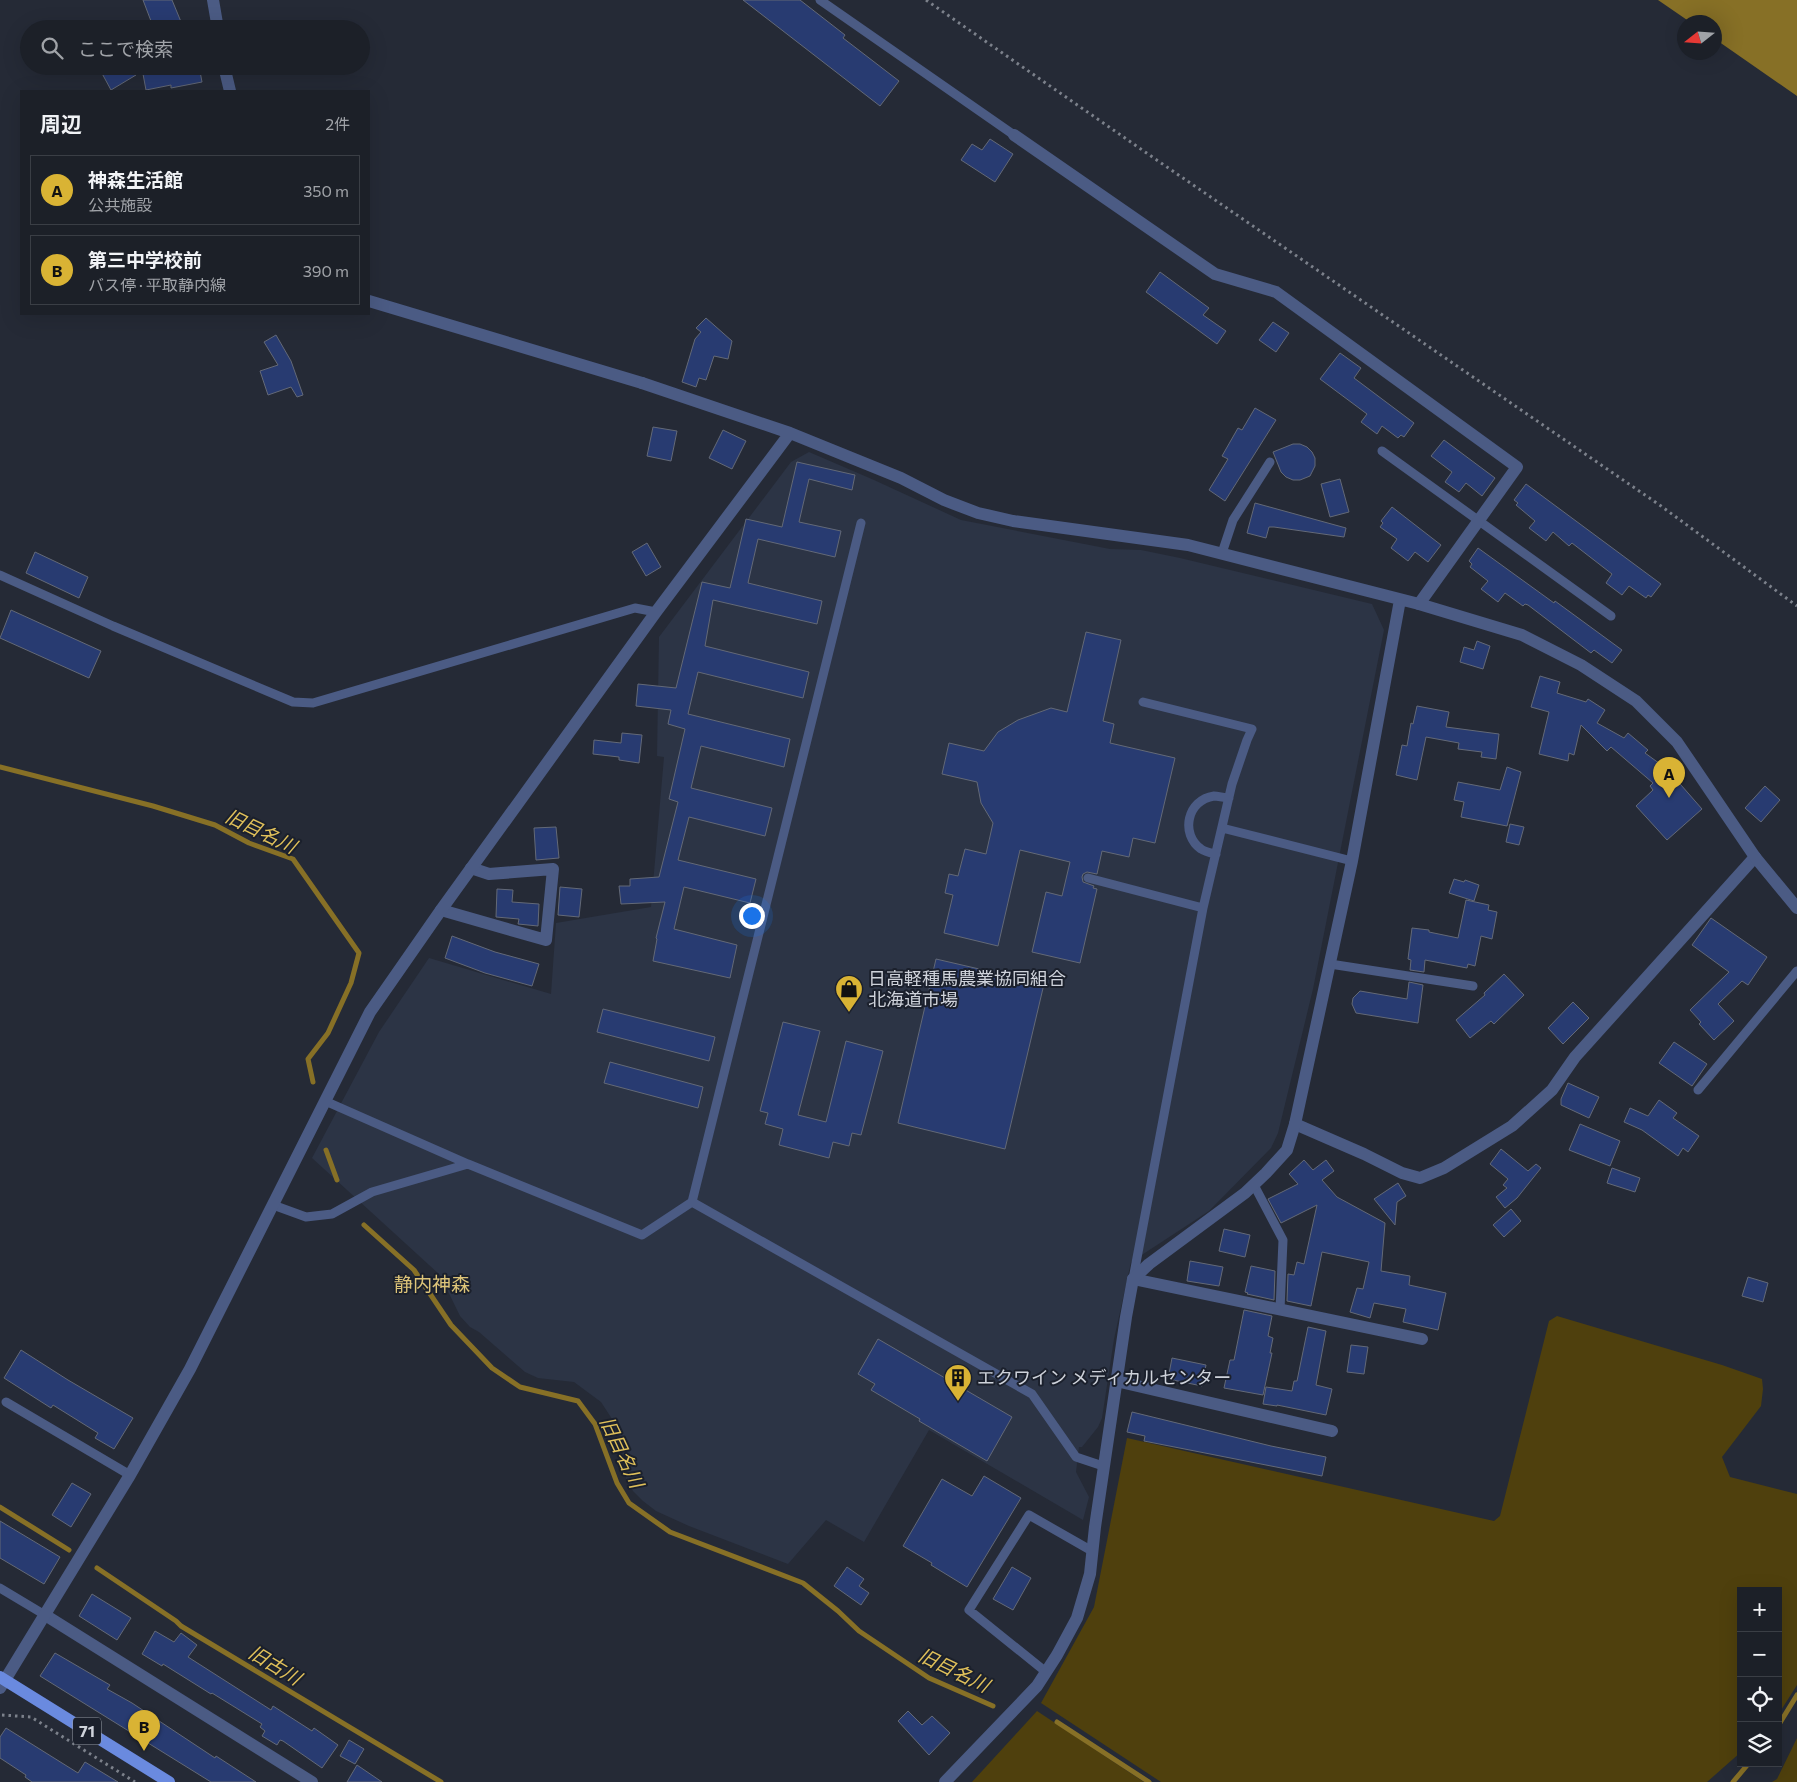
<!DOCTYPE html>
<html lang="ja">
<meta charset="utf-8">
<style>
:root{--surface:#1c2028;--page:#292d34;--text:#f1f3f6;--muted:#a0a3a8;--line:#3a3e45;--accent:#d9b334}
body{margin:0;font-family:Commissioner,"Noto Sans JP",sans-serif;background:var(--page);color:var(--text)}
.controls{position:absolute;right:15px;bottom:15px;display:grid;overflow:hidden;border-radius:0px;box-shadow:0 5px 20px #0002}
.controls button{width:45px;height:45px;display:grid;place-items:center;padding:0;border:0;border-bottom:1px solid var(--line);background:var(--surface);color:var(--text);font:25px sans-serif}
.compass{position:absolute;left:1677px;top:15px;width:45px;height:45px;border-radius:50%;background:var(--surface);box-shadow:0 5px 20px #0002;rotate:253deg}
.you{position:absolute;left:751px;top:915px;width:18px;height:18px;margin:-12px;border:4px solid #fff;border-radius:50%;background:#1a73e8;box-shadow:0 0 0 8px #1a73e833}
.badge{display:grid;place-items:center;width:32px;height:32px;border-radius:50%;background:var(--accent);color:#111;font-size:16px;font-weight:700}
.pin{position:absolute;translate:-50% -41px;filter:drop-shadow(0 1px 2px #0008)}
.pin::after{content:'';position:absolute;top:26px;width:18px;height:15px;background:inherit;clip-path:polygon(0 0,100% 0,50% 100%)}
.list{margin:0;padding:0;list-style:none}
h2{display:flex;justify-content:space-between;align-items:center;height:65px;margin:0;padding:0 20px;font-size:21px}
h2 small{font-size:16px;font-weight:400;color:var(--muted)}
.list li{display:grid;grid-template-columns:32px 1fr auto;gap:15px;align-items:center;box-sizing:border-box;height:70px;margin:0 10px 10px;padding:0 10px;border:1px solid var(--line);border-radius:0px}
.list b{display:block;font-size:19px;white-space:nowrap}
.list p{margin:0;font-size:16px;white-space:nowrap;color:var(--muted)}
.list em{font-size:16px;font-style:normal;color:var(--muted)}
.icon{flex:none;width:28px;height:28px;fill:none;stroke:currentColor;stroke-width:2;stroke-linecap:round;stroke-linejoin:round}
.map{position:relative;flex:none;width:1797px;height:1782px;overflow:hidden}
.search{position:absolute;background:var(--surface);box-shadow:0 5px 20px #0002;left:20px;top:20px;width:350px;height:55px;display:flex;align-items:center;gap:12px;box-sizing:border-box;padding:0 18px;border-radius:28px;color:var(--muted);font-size:19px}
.panel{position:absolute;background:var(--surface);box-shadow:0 5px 20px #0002;left:20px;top:90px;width:350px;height:225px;border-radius:0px}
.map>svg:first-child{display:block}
.built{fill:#2c3445}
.green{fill:#4f400d}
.water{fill:#877026}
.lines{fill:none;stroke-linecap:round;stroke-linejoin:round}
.stream{stroke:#877026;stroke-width:5}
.building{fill:#283b71;stroke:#636977}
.path{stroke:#7c818b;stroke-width:3;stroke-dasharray:2.5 4;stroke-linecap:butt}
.service{stroke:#4b5b84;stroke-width:9}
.minor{stroke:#4b5b84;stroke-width:12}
.tertiary{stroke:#4b5b84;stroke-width:12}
.primary{stroke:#6a8adf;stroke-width:12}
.labels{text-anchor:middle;stroke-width:4;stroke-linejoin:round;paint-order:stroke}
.shield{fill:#1b202c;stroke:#989da6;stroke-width:1}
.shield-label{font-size:16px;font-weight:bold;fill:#ced2da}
.poi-label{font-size:18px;fill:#ced2da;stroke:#1b202c;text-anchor:start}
.water-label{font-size:19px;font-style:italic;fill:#e0c05a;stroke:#1b202c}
.neighbourhood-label{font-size:19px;fill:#dec579;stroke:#1b202c}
</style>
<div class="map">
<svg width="1797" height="1782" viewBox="0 0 1797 1782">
<rect width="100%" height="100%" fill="#252a36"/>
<path class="built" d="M809,452L874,480L961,520L1110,549L1141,550L1180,558L1372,604L1384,630L1313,989L1278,1133L1271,1148L1209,1211L1131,1262L1114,1339L1102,1418L1098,1427L1082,1447H1079L1076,1472L1089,1497L1083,1520L929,1430L864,1542L826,1520L788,1564L689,1526L656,1511L643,1501L633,1491L626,1479L621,1441L614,1422L601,1402L574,1382L538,1378L525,1372L479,1332L470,1327L460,1316L440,1275L312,1158L379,1032L429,958L551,994L556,923L651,907L664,757L657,756L659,637L791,462Z"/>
<path class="green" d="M1557,1316L1722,1365L1762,1379L1763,1389L1761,1406L1722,1457L1730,1477L1797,1494V1685L1778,1715V1591H1741V1752L1707,1782H1161L1041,1703L1094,1607L1127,1438L1494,1521L1500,1516L1549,1321Z
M1037,1711L1144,1782H972Z
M1797,1738V1782H1772L1777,1779Z"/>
<path class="water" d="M1658,0H1797V96L1715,39L1714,22H1690Z"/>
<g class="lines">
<path class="stream" d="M0,767L153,806L215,825L249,843L293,859L359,953L351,983L328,1033L308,1059L313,1082
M326,1150L337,1180
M364,1225L414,1270L451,1325L492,1368L520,1387L578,1401L595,1424L617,1483L629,1503L670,1532L803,1583L838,1611L859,1631L929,1678L993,1706
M0,1507L69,1550
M97,1568L176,1621L181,1626L441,1782
M1057,1722L1149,1782
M1778,1726L1797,1695
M1733,1782L1749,1763"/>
</g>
<path class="building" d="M143,0H172L184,29H154Z
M743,0H800L845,35L843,38L899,81L880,106Z
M98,66H131L136,75L111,90Z
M188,66H199L202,82L171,88V85L146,90L143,74Z
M990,139L1013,154L995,182L961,160L972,144L982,150Z
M1160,272L1209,308L1203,315L1226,331L1217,344L1146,292Z
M706,318L732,341L728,359L714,356L706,380L699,378L696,387L682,382L695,339L701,332L696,328Z
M1273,322L1289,333L1276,352L1259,340Z
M276,335L291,361L303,395L297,397L291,387L268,395L260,371L278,365L264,342Z
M1340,353L1361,368L1354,378L1414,423L1404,437L1401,435L1398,438L1382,426L1377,434L1361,422L1367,414L1320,379Z
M1255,408L1276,420L1225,501L1209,490L1228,459L1222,456L1238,428L1242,430Z
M653,427L677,431L671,461L647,456Z
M723,430L746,441L732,469L709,458Z
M1444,440L1495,478L1482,496L1466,483L1459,492L1445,482L1452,472L1431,456Z
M1293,444H1300L1307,447L1312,452L1315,458V466L1310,476L1300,480H1293L1286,477L1281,472L1273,452Z
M797,462L855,475L852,490L809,479L799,522L841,531L835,557L758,539L748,583L822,601L817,624L713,600L705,646L809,672L803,698L698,672L688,714L790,739L784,767L701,746L691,788L772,808L765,836L689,817L678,860L756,879L750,903L684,887L674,929L737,945L730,978L653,961L657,939L656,938L665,902L621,904L619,886H630V879L659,877L678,802L669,799L685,729L668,724L671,710L636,706L638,684L676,688L702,582L730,588L746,519L782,527Z
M1340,479L1349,512L1330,517L1321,484Z
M1526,484L1661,584L1651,597L1648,595L1646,598L1629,586L1622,595L1606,583L1612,574L1572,543L1569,546L1553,532L1546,541L1529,528L1535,521L1516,505L1518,503L1514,500Z
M1255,503L1346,528L1344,537L1274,527H1269L1266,538L1247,533Z
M1392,507L1441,545L1428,562L1415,552L1408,561L1391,548L1397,539L1380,527L1383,523L1381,521Z
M647,543L661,567L646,576L632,552Z
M1478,548L1554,603L1555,601L1622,650L1612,663L1594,650L1591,653L1528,605L1525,604L1523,606L1505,593L1498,602L1481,589L1488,581L1470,567L1472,564L1469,561Z
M35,552L88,577L79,598L26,573Z
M11,610L101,651L89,678L0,638Z
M1086,632L1121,640L1103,721L1114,724L1110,743L1175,758L1155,843L1133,838L1129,857L1102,851L1097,874L1087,872L1083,874L1082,877L1083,882L1094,886L1093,888L1097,889L1080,963L1032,952L1046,892L1062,896L1070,862L1020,850L998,946L944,933L953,895L945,893L949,874L958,876L965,849L986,854L993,823L981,803L977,782L942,774L949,743L984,751L998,732L1018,720L1051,708L1067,712Z
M1477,641L1490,646L1483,669L1460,662L1464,647L1474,650Z
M1540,676L1560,682L1557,693L1586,702L1588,699L1605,710L1597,723L1624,738L1628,733L1648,750L1645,753L1667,769L1702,809L1667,840L1636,806L1653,790L1650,786L1653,783L1611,747L1607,751L1581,725L1574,755L1569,753L1568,761L1539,754L1549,712L1531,707Z
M1417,706L1449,712L1446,727L1499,734L1496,759L1481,757L1482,752L1458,749L1459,743L1426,737L1417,780L1396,775L1402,745L1407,746L1411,723L1413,724Z
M622,733L642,735L639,763L619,760V757L593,754L594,740L621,743Z
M1507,767L1521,772L1507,826L1461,817L1464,802L1454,800L1458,782L1500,790Z
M1765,786L1780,800L1761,822L1745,808Z
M1510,824L1524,827L1519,845L1506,842Z
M556,827L559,858L536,860L534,828Z
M1454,879L1464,882L1465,880L1479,885L1474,901L1449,893Z
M560,887L582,889L579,917L558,915Z
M497,889L513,890L512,902L539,904L538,926L518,924L519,919L496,917Z
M1466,900L1489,905L1488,910L1497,912L1492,939L1481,936L1475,966L1468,964L1467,968L1425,960L1424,972L1410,970L1411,960L1408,959L1412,928L1429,930V932L1458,938Z
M1711,918L1767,957L1748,985L1742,981L1718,1004L1734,1021L1714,1040L1699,1024L1701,1022L1690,1010L1729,972L1692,945Z
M452,936L495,952L539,964L532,986L485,973L445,958Z
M936,959L1044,984L1005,1149L898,1123Z
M1504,974L1524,995L1494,1024L1491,1021L1470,1038L1456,1020L1485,995L1484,993Z
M1409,982L1423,985L1418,1023L1356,1013L1352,1004L1353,998L1360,991L1407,999Z
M1573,1002L1589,1018L1563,1044L1548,1028Z
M603,1009L715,1037L709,1061L597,1032Z
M783,1022L820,1031L798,1115L826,1122L846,1041L883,1051L861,1135L852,1133L849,1146L833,1142L829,1158L779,1145L783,1129L765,1124L768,1113L760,1111Z
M1674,1042L1707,1064L1692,1086L1659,1063Z
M610,1062L703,1087L698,1108L604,1083Z
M1568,1083L1599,1097L1589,1118L1561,1105V1099Z
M1659,1100L1677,1113L1673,1118L1699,1136L1688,1152L1683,1148L1678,1156L1642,1130L1624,1122L1630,1108L1648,1116Z
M1580,1124L1620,1141L1610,1166L1569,1150Z
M1501,1149L1528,1171L1536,1164L1541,1168L1517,1198L1505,1208L1496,1197L1507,1188L1503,1185L1508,1179L1490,1164Z
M1304,1160L1313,1170L1326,1160L1334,1171L1322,1180L1337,1197L1385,1223L1381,1271L1410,1276L1409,1285L1446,1293L1438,1330L1403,1322L1406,1309L1374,1303L1370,1318L1350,1312L1357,1288L1363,1289L1369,1262L1322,1252L1311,1306L1287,1301L1288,1274L1294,1275L1297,1262L1304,1264L1317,1205L1281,1223L1268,1199L1298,1184L1289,1174Z
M1612,1168L1640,1178L1635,1192L1607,1183Z
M1398,1183L1406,1196L1397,1202L1395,1225L1374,1199Z
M1511,1209L1521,1221L1504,1237L1493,1225Z
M1224,1229L1250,1235L1245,1257L1219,1251Z
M1190,1261L1223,1267L1219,1286L1187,1281Z
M1251,1266L1275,1271L1274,1300L1247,1294L1248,1293L1245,1292Z
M1748,1277L1768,1283L1763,1302L1742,1296Z
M1244,1310L1272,1316L1268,1336L1273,1338L1270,1353H1272L1263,1395L1224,1388L1230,1360H1234Z
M1308,1327L1326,1331L1316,1385L1332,1389L1326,1415L1277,1405V1406L1263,1404L1266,1387L1292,1391L1294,1381H1297Z
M878,1339L1012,1417L987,1461L919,1421L920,1419L871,1390L875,1384L858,1374Z
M1351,1345L1368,1347L1364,1374L1347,1372Z
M21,1350L68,1380L133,1418L114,1449L95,1438L98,1433L53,1405L51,1408L4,1378Z
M1172,1358L1206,1365L1202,1386L1168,1379Z
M1132,1412L1271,1446L1326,1457L1322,1476L1144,1441L1145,1436L1127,1432Z
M984,1476L1021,1498L967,1587L931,1565L932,1563L903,1546L942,1479L972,1496Z
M72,1483L91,1494L71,1527L52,1515Z
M0,1521L60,1557L44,1584L0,1558Z
M847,1567L864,1579L859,1586L869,1593L861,1605L834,1586Z
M1012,1567L1031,1578L1013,1610L993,1599Z
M92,1594L131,1618L117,1640L79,1616Z
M155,1631L174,1642L181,1633L197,1645L188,1657L271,1710L273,1706L312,1731L314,1728L338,1745L322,1768L283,1741L280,1740L277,1745L262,1736L265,1731L260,1727L262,1724L212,1693L211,1694L163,1664L162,1666L142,1654Z
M55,1653L110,1685L107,1689L132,1703L215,1758L216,1756L256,1782H211L40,1676Z
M908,1711L922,1725L932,1716L950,1733L929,1755L898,1721Z
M6,1728L78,1773L85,1762L118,1782H32L25,1777L26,1775L0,1758V1737Z
M349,1740L364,1749L355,1764L340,1756Z
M357,1765L382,1782H347Z"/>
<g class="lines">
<path class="path" d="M926,0L1148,154L1661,506L1797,606
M2,1715L31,1717L135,1782"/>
<path class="service" d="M820,0L1014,135
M1382,451L1611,616
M861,523L692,1202L1032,1394L1076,1457L1103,1466
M1222,553L1233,520L1270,462
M0,575L113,626L293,702L313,703L635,608L656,612
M1143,702L1252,729L1247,740L1232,784L1203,908
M1222,828L1352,861
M1216,854C1211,853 1205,852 1201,849C1180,834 1187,800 1214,796C1218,796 1224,798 1229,798
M1088,878L1203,908L1133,1279
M1330,964L1473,986
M1698,1090L1797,971
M325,1101L468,1164
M1254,1185L1283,1240L1280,1310
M273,1205L306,1217L332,1214L372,1192L468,1164L642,1235L692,1202
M6,1402L130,1475
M0,1588L45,1615
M1046,1672L969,1610L1029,1515L1092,1551"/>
<path class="minor" d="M213,0L218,29
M224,66L230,91
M1014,135L1215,274L1276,292L1517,467L1419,604
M369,301L642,383
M441,910L546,940L553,869L489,874L471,868
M1295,1124L1364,1154L1402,1173L1420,1178L1444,1168L1512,1126L1552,1090L1575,1057L1755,857
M1133,1279L1422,1339
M1116,1381L1332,1431
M45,1615L312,1782"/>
<path class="tertiary" d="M642,383L790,433L901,478L944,500L978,513L1013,521L1188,545L1419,604L1522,635L1581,665L1636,701L1677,742L1755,857L1797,908
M0,1688L130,1475L190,1369L370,1012L441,910L656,612L790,433
M945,1782L1037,1686L1057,1655L1077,1618L1090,1574L1095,1527L1126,1317L1133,1279L1149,1264L1245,1193L1266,1173L1287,1150L1295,1124L1352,861L1400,600"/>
<path class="primary" d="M0,1677L169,1782"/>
</g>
<defs>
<symbol id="shop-pin" viewBox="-11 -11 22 30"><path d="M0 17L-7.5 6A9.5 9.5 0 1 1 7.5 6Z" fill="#d9b334" stroke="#1b202c"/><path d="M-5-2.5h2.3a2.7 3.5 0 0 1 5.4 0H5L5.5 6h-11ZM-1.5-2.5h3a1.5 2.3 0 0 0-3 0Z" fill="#111"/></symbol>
<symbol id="building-pin" viewBox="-11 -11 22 30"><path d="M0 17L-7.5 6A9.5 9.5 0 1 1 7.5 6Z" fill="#d9b334" stroke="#1b202c"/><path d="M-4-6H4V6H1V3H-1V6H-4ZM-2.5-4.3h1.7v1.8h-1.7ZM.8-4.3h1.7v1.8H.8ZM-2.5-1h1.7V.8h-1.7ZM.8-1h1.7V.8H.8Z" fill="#111"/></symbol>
</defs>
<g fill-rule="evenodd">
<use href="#shop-pin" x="833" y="973" width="32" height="43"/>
<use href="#building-pin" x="942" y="1362" width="32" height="43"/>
</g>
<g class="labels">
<rect class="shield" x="73" y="1717.5" width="28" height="27" rx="4"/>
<g class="shield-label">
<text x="87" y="1737">71</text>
</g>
<g class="poi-label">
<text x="868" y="985">日高軽種馬農業協同組合<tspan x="868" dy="21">北海道市場</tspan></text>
<text x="977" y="1384">エクワイン メディカルセンター</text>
</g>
<g class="water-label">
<text transform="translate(261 831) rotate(26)" y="7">旧目名川</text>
<text transform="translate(622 1452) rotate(65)" y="7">旧目名川</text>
<text transform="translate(275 1665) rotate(31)" y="7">旧古川</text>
<text transform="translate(954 1670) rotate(26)" y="7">旧目名川</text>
</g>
<g class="neighbourhood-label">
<text x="432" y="1291">静内神森</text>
</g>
</g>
</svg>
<div class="controls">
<button>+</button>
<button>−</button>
<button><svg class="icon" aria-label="locate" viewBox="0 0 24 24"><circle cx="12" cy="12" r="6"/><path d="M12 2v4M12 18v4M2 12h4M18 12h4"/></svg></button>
<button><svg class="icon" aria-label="layers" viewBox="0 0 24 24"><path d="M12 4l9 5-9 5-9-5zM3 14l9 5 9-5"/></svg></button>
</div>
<svg class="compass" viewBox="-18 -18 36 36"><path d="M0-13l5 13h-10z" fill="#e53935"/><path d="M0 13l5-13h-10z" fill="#a0a3a8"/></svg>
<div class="you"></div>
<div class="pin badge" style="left:1669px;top:798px">A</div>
<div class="pin badge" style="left:144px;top:1751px">B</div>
<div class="search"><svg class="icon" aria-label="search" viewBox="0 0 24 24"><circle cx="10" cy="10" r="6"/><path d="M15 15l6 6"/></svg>ここで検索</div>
<section class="panel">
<h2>周辺<small>2件</small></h2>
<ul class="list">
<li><span class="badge">A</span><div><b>神森生活館</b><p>公共施設</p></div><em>350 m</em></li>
<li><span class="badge">B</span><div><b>第三中学校前</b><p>バス停 · 平取静内線</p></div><em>390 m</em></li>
</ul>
</section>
</div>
